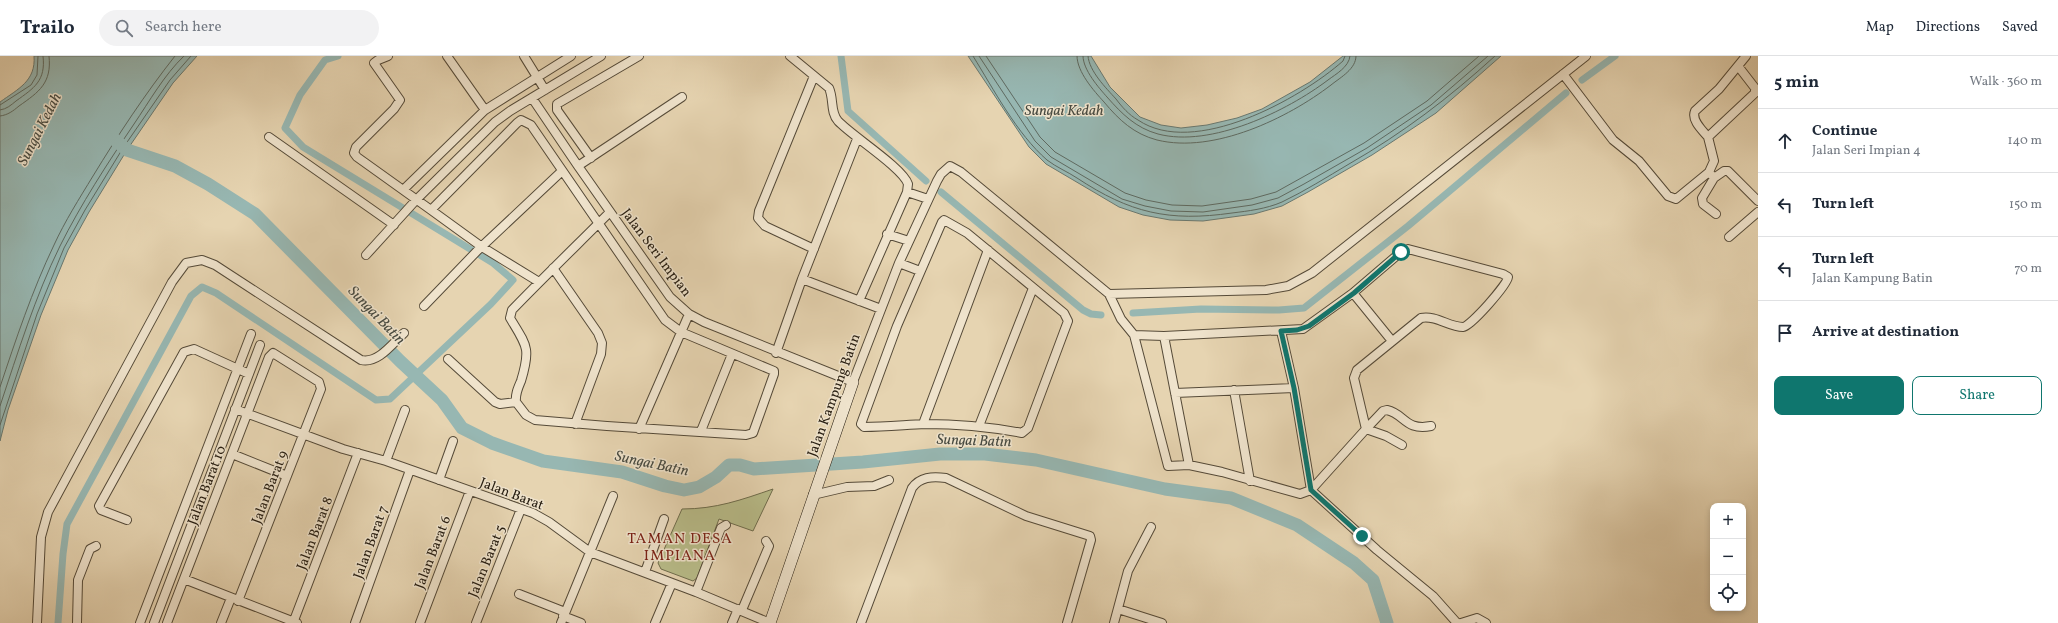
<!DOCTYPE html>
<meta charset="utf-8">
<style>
:root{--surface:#fff;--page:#f2f2f3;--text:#1f2937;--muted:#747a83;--line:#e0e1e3;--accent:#0f766e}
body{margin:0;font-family:Vollkorn,serif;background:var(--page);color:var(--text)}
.controls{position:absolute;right:12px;bottom:12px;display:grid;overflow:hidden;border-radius:8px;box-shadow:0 2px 6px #0003}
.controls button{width:36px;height:36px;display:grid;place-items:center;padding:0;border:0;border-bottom:1px solid var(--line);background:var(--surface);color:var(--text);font:20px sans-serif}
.stop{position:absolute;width:12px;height:12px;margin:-9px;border:3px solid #0f766e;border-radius:50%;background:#fff}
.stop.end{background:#0f766e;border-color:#fff;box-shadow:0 1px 4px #0008}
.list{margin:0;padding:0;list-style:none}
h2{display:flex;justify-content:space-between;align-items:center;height:52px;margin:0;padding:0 16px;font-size:17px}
h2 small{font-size:13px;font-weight:400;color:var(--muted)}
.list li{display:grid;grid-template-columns:26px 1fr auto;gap:12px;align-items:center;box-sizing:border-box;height:64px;padding:0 16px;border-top:1px solid var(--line)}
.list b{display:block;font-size:15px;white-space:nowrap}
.list p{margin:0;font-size:13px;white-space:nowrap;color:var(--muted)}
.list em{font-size:13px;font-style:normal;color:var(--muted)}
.actions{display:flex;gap:8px;padding:12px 16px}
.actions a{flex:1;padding:9px 0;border:1px solid var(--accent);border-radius:8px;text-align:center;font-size:14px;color:var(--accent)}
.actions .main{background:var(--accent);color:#fff}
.icon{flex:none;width:22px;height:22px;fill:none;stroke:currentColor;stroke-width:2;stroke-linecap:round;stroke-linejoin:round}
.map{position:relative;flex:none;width:1758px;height:567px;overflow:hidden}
header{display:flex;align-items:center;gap:24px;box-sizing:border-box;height:56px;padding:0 20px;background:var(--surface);border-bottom:1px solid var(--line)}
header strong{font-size:19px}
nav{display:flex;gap:22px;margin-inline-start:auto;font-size:14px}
.search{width:280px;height:36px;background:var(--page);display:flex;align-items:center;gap:10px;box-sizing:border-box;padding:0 14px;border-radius:22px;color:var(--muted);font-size:15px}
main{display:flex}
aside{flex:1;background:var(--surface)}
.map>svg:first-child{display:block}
.green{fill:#b8bc89;stroke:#6e6c4c}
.water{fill:#97b7b2;stroke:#697971}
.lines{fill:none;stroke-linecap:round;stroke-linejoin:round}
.shore{stroke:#5e6a61;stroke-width:1}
.canal{stroke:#97b7b2;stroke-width:7}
.river{stroke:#97b7b2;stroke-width:13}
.street-casing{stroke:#554a38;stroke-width:10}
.secondary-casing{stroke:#251c10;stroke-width:12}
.street{stroke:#efe3cc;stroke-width:8}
.secondary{stroke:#efe3cc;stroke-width:11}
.route{stroke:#0f766e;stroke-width:5}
.labels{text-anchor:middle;stroke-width:3;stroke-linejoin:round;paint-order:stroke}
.street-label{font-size:14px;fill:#251c10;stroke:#efe3cc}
.water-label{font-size:15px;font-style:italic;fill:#474a41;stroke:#efe3cc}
.neighbourhood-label{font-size:15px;letter-spacing:1px;fill:#7a1f14;stroke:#efe3cc}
</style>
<header>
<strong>Trailo</strong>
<div class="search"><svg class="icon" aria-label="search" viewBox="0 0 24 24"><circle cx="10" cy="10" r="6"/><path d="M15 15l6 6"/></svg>Search here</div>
<nav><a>Map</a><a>Directions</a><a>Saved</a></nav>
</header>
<main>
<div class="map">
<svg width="1758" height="567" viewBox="0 0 1758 567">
<rect width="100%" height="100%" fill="#e6d4b1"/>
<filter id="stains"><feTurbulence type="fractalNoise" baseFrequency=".005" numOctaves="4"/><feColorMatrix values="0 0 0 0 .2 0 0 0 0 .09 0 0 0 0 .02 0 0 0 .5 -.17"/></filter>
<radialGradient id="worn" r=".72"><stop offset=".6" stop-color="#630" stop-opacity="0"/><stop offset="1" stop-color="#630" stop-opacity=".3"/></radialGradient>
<path class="green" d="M773,433L753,475L719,463L697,522L693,525L661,513L658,507L682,453C716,453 741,444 773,433Z"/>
<path class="water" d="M34,0H197L173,27L127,94L89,156L68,194L41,259L8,354L0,385V46C18,33 36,25 34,0Z
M968,0H1091L1110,31L1140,61L1161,69L1181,72L1207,69L1237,62L1262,53L1310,26L1343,0H1501L1436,57L1372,99L1308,136L1282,150L1254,158L1203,165L1170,164L1143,159L1119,151L1046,108L1029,91Z"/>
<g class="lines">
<path class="shore" d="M973,0C994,34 1017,78 1047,104C1056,111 1068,116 1077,122C1130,157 1169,166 1232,157C1248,155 1266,153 1282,146C1305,135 1327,121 1349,108C1403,77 1449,42 1495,0
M979,0L1035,85L1051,101L1122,143L1145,150L1171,155L1203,156L1252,149L1278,142L1304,128L1367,92L1431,49L1488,0
M986,0L1040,81L1055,96L1125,137L1146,144L1172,149L1202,150L1251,143L1276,136L1364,87L1427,45L1479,0
M1077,0C1077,16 1094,35 1104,46C1119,64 1134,78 1157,84C1214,98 1288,62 1331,29C1341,21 1356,13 1356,0
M1083,0C1083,14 1099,32 1107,41C1122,58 1136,72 1158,78C1211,92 1287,55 1328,24C1336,18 1349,11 1350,0
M1088,0C1089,15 1106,32 1116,43C1122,51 1129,59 1138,64C1194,102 1300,43 1343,5L1345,0
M0,49L31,29L37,19L38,0
M0,54C7,53 11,49 16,45C34,32 46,25 43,0
M0,60C8,59 13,55 19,50C39,36 52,27 49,0
M0,331C16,283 32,235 54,189C65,165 79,143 93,120C118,79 145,38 175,0
M0,350C18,296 35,241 60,190C81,148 107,108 134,68C149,46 164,19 184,0
M0,369L37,258L64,192L85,154L123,92L170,24L191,0"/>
<path class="canal" d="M841,0L848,55L926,125
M1582,24L1615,0
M941,136L1083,254L1091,258L1101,259
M1133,257L1201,253L1279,254L1304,252L1408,170L1566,37
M58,567L63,498L67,468L191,240L202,231L216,237L376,344L390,343L491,248L513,224L493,207L303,91L285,72L300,39L325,4L338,0"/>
<path class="river" d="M114,83L127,94L175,110L208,128L255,158L400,305L442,344L462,372L492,387L543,405L622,416L665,430L684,434L699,431L716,421L729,409H740L754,413L863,406L940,398H985L1036,404L1165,433L1231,442L1297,469L1354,507L1373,524L1387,567"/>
<defs>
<path id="street" d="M388,0L378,4L374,7L400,44L394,53L356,91L354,97L357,101L431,154L517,67L521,64L531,69L665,264L681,276L774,315V318L753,377L746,379L607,370L535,364L526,359L516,346C515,338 518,332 521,325C531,292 527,290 510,262L512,254C544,221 577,189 610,156
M447,0L485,54
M524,0L545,34
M790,0L829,32C834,43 830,56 838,65C852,80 903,112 908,128L907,136L859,245
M1563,18L1613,84L1639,105L1668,140L1676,143L1709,116L1714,105L1708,81L1755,37V32L1738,10
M532,42L578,110L670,241L689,258L704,266L853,326L899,207L937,125L941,118L950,110L961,116L1109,238L1266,234L1288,230L1312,217L1586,0
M269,81L394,169
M1708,81C1702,74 1691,64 1695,55L1719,33L1746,0
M591,102L557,54V48L639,0
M578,110L682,41
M1709,116L1714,122L1724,115H1728L1758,145
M1714,122L1702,142L1703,148L1716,158
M403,134L485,54L571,0
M907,136L928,143
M431,154L482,191L539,226
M944,164L967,177L1064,257L1068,265L1028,372L1022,377C990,371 958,368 925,368C904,369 884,371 864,371L861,368L897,270L942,166Z
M887,178L909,185
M1729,181L1758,156
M814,193L765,170L758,162L759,155L814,20
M366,199L416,144L495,66L510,55L601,0
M899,207L920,215
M553,212L598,277L602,287L601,298L575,368
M802,223L881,253
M1353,237L1392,285
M1109,238L1121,263L1134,279L1168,410L1189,409L1222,416L1300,438L1311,434L1366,373L1354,322L1357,314L1421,262C1436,259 1449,271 1463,271C1471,270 1507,229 1508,221L1503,218L1408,193L1401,196L1353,237L1303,273L1164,280L1134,279
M424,250L478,194L562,115
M1281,275L1294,332L1311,434
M1164,280L1189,409
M776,297L802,223L857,83
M448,303L495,346L500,348L516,346
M1234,334L1250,425
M1175,337L1294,332
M235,353L343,393L386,405L533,457L549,466L590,496L696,536L770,567
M923,368L988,194
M979,370L1033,232
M639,373L689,258
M701,375L732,298
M1402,389L1386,380L1366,373L1383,355L1387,354C1405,358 1405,375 1431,370
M232,398L287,420
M386,405L405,354
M439,424L453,385
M1311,434L1377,494L1433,540L1457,567
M813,439L847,431L874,430L889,424
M127,464L101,454L99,450L184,296L194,293L249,318
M645,516L664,463
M184,523L297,567
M696,536L721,472L726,469
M519,538L565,556
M1118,553L1162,567
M742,554L769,490L766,485
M563,560L581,567
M37,567L41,481L48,456L172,226L186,207L202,204L215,209L361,304C378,308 392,288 404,277
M77,567L78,524L90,493L96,490
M140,567L251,278
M154,567L260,289
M167,567L269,301L273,297L319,326L321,333L238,545
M221,567L231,542
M293,567L358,397
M355,567L410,414
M420,567L470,435
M476,567L521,453
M561,567L613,440
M655,567L672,527
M732,567L738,553
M861,567L912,432C920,421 932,420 946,422L1026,460L1090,480L1091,484L1067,567
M1114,567L1128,515L1151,471
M1461,567L1477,562L1486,567"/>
<path id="secondary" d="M770,567L853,326"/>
</defs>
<use href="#street" class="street-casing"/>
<use href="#secondary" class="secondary-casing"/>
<use href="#street" class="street"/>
<use href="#secondary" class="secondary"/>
</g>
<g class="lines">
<path class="route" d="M1362,480L1311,434L1294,332L1281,275L1297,274L1309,270L1354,237L1401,196"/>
</g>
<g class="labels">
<g class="street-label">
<text transform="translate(657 196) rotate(53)" y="5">Jalan Seri Impian</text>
<text transform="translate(833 339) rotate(-70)" y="5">Jalan Kampung Batin</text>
<text transform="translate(206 429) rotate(-69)" y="5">Jalan Barat 10</text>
<text transform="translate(269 431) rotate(-69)" y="5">Jalan Barat 9</text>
<text transform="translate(512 437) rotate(21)" y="5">Jalan Barat</text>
<text transform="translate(314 477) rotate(-69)" y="5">Jalan Barat 8</text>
<text transform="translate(370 486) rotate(-70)" y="5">Jalan Barat 7</text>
<text transform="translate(432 496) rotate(-69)" y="5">Jalan Barat 6</text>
<text transform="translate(486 505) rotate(-68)" y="5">Jalan Barat 5</text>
</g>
<g class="water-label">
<text x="1064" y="59">Sungai Kedah</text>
<text transform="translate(39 73) rotate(-63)" y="5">Sungai Kedah</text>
<text transform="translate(377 259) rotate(46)" y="5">Sungai Batin</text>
<text transform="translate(974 384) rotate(2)" y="5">Sungai Batin</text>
<text transform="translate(652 407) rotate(12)" y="5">Sungai Batin</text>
</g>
<g class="neighbourhood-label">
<text x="680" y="487">TAMAN DESA<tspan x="680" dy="17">IMPIANA</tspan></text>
</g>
</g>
<rect width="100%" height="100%" filter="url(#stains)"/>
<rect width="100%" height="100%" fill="url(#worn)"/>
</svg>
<div class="controls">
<button>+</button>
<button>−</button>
<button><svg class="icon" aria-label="locate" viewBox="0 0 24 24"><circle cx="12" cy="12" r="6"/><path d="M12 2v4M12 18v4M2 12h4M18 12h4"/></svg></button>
</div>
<div class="stop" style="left:1401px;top:196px"></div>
<div class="stop end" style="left:1362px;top:480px"></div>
</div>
<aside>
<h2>5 min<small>Walk · 360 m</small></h2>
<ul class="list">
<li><svg class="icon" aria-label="ahead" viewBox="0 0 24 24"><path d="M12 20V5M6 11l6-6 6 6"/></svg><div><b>Continue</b><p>Jalan Seri Impian 4</p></div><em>140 m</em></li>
<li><svg class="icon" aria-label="left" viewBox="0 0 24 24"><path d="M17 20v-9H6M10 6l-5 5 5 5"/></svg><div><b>Turn left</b></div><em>150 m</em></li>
<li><svg class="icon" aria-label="left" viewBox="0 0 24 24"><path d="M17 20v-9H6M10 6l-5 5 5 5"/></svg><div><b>Turn left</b><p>Jalan Kampung Batin</p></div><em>70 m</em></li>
<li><svg class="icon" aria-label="arrive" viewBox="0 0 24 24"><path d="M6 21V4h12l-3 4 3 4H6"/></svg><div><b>Arrive at destination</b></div></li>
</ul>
<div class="actions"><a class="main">Save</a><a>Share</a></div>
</aside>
</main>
